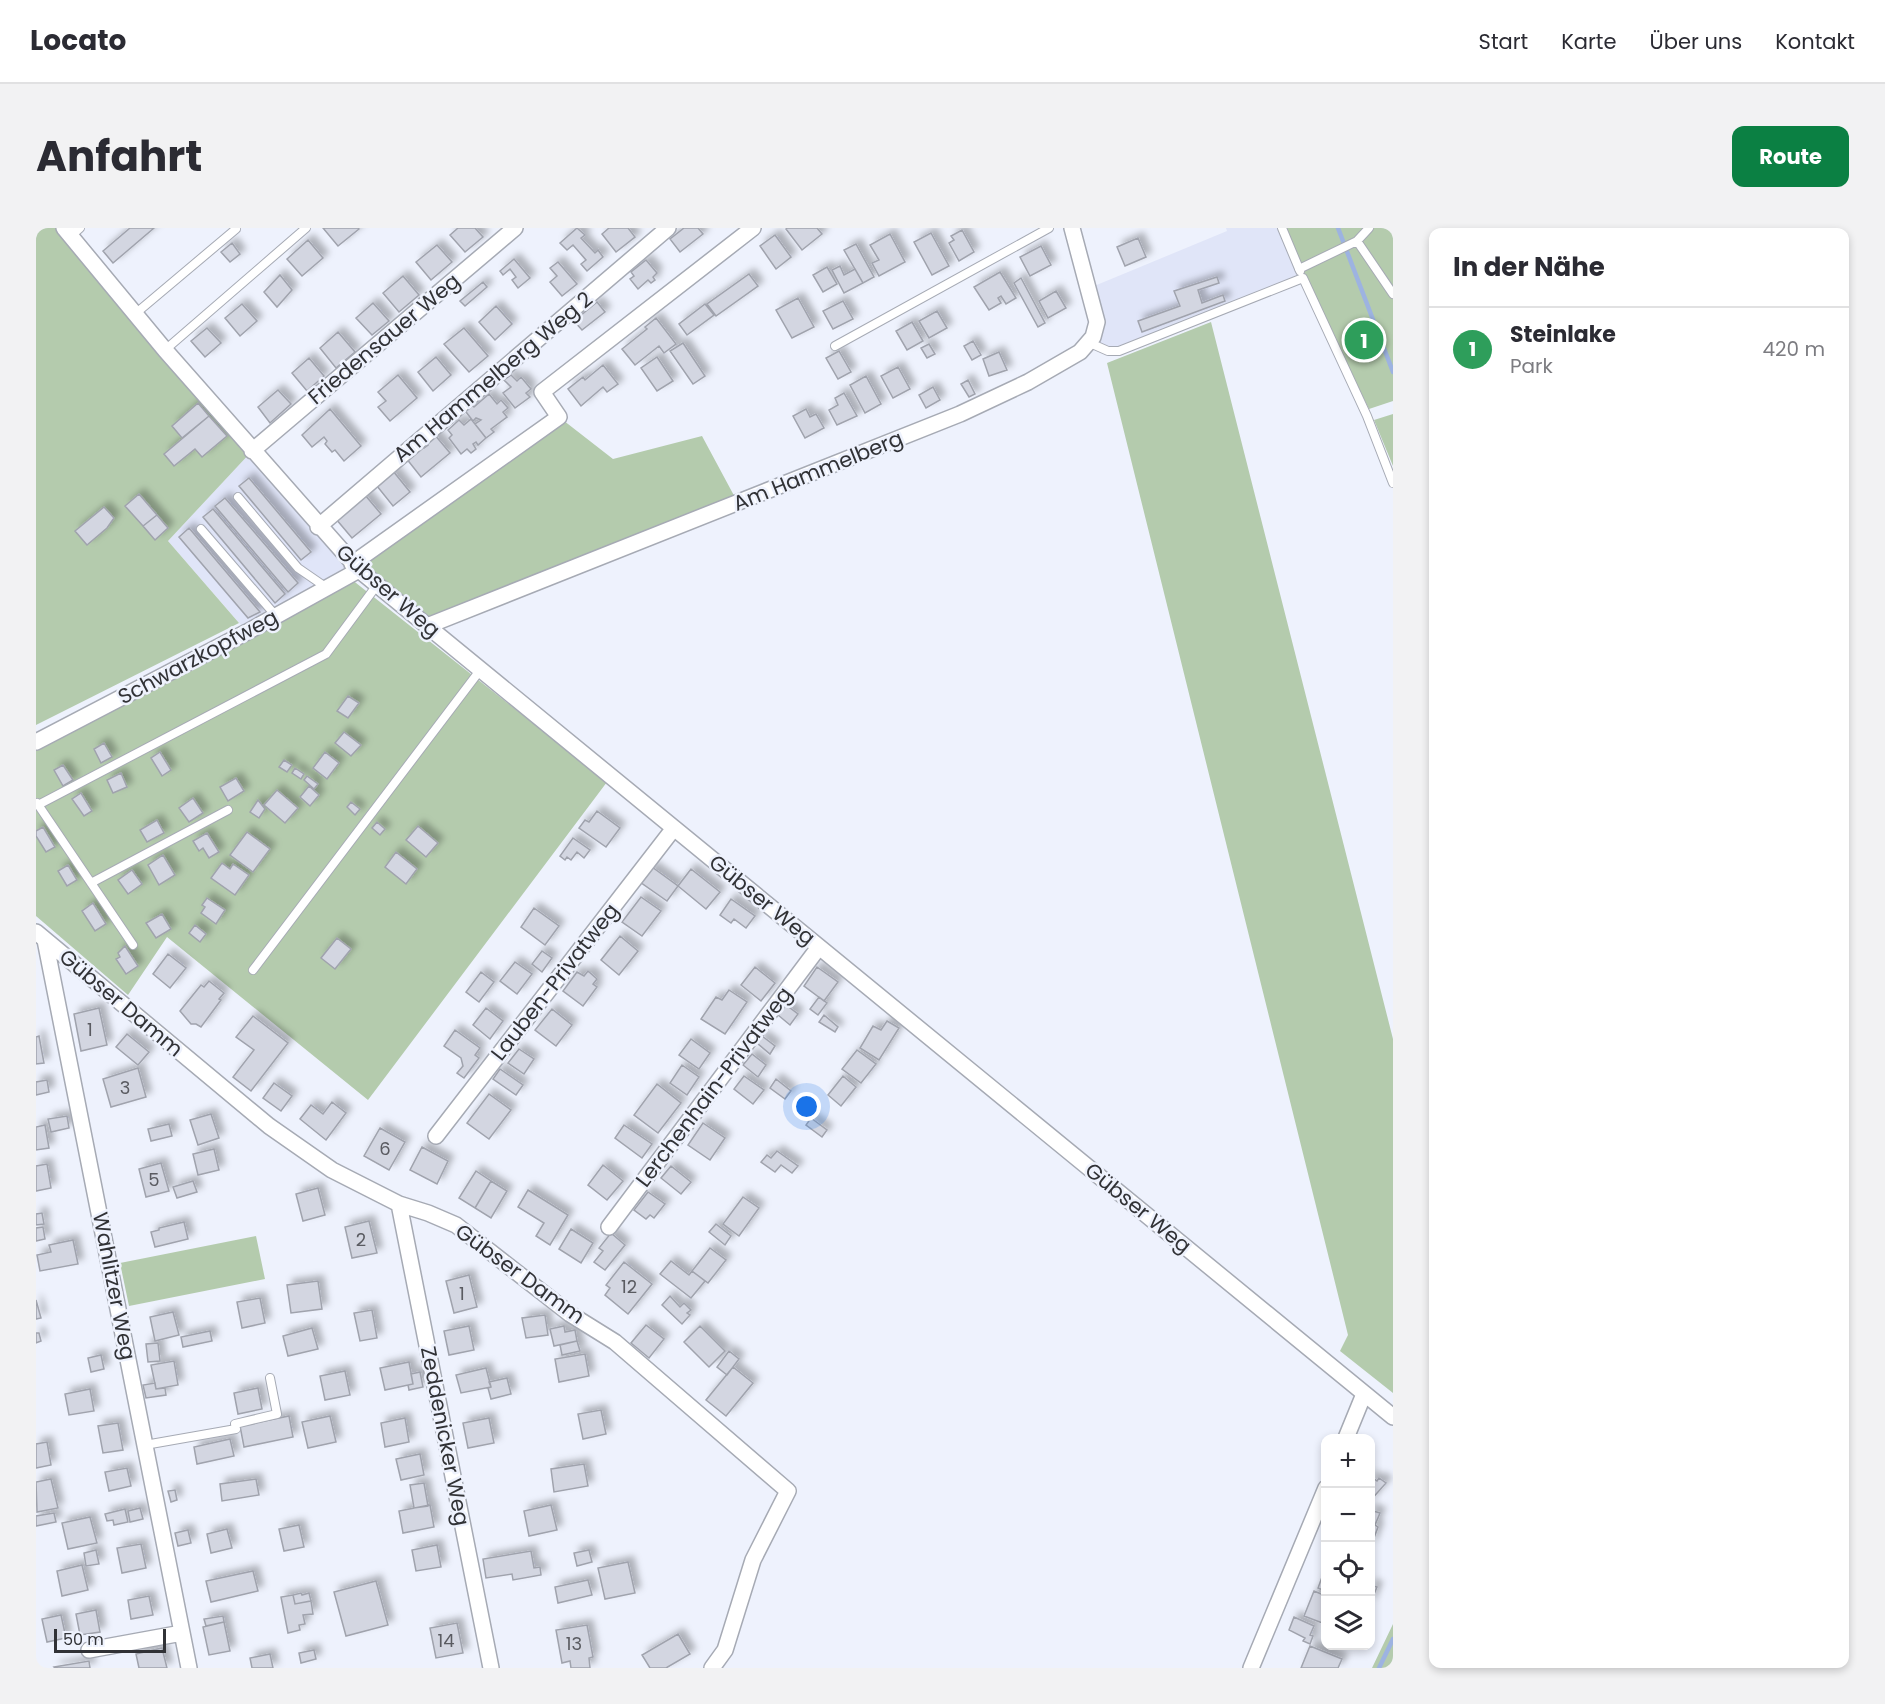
<!DOCTYPE html>
<html lang="de">
<meta charset="utf-8">
<style>
:root{--surface:#fff;--page:#f2f2f3;--text:#2b2b33;--muted:#7c7c81;--line:#e1e1e2;--accent:#0b8043}
body{margin:0;font-family:Poppins,sans-serif;background:var(--page);color:var(--text)}
.controls{position:absolute;right:18px;bottom:18px;display:grid;overflow:hidden;border-radius:12px;box-shadow:0 3px 9px #0003}
.controls button{width:54px;height:54px;display:grid;place-items:center;padding:0;border:0;border-bottom:2px solid var(--line);background:var(--surface);color:var(--text);font:30px sans-serif}
.scale{position:absolute;left:18px;bottom:15px;width:112px;box-sizing:border-box;padding-left:6px;border:3px solid #313236;border-top:0;font-size:16px;line-height:21px;white-space:nowrap;color:#313236;-webkit-text-stroke:4px #eef2fd;paint-order:stroke}
.you{position:absolute;left:771px;top:879px;width:21px;height:21px;margin:-15px;border:4px solid #fff;border-radius:50%;background:#1a73e8;box-shadow:0 0 0 9px #1a73e833}
.badge{display:grid;place-items:center;width:39px;height:39px;border-radius:50%;background:var(--accent);color:#fff;font-size:20px;font-weight:700}
.pin{position:absolute;translate:-50% -50%;border:3px solid #fff;box-shadow:0 2px 6px #0006}
.list{margin:0;padding:0;list-style:none}
h2{display:flex;justify-content:space-between;align-items:center;height:78px;margin:0;padding:0 24px;font-size:26px}
h2 small{font-size:20px;font-weight:400;color:var(--muted)}
.list li{display:grid;grid-template-columns:39px 1fr auto;gap:18px;align-items:center;box-sizing:border-box;height:84px;padding:0 24px;border-top:2px solid var(--line)}
.list b{display:block;font-size:22px;white-space:nowrap}
.list p{margin:0;font-size:20px;white-space:nowrap;color:var(--muted)}
.list em{font-size:20px;font-style:normal;color:var(--muted)}
.icon{flex:none;width:33px;height:33px;fill:none;stroke:currentColor;stroke-width:2;stroke-linecap:round;stroke-linejoin:round}
.map{position:relative;flex:none;width:1357px;height:1440px;overflow:hidden;border-radius:12px}
header{display:flex;align-items:center;gap:36px;box-sizing:border-box;height:84px;padding:0 30px;background:var(--surface);border-bottom:2px solid var(--line)}
header strong{font-size:28px}
nav{display:flex;gap:33px;margin-inline-start:auto;font-size:21px}
.intro{display:flex;align-items:center;justify-content:space-between;box-sizing:border-box;height:144px;padding:0 36px}
h1{margin:0;font-size:42px}
.button{padding:15px 27px;border-radius:12px;background:var(--accent);color:#fff;font-size:21px;font-weight:700}
main{display:flex;gap:36px;padding:0 36px}
aside{flex:1;background:var(--surface);border-radius:12px;box-shadow:0 3px 9px #0003}
.map>svg:first-child{display:block}
.built{fill:#e0e5f8}
.green{fill:#b4cbad}
.lines{fill:none;stroke-linecap:round;stroke-linejoin:round}
.stream{stroke:#9db3e1;stroke-width:4.5}
.building{fill:#d3d6e1;stroke:#a0a3ad;stroke-width:1.5;filter:url(#shadow)}
.service-casing{stroke:#a6aab4;stroke-width:10}
.minor-casing{stroke:#a6aab4;stroke-width:18}
.service{stroke:#fff;stroke-width:8}
.minor{stroke:#fff;stroke-width:15}
.labels{text-anchor:middle;stroke-width:5;stroke-linejoin:round;paint-order:stroke}
.number-label{font-size:18px;fill:#5a5b61}
.street-label{font-size:21px;fill:#313236;stroke:#eef2fd}
</style>
<header>
<strong>Locato</strong>
<nav><a>Start</a><a>Karte</a><a>Über uns</a><a>Kontakt</a></nav>
</header>
<div class="intro"><h1>Anfahrt</h1><a class="button">Route</a></div>
<main>
<div class="map">
<svg width="1357" height="1440" viewBox="0 0 1357 1440">
<defs>
<filter id="shadow"><feDropShadow dx="5.5" dy="-5.5" stdDeviation="3" flood-color="#0004"/></filter>
</defs>
<rect width="100%" height="100%" fill="#eef2fd"/>
<path class="built" d="M1190,0H1247L1267,50L1083,123L1068,122L1057,109L1051,61L1191,3Z
M216,223L323,342L211,404L132,313Z"/>
<path class="green" d="M0,0H28L216,223L132,313L203,395L0,497Z
M1247,0H1357V173L1333,181L1267,50Z
M1175,94L1357,811V1165L1304,1123L1312,1107L1071,135Z
M1357,186V238L1338,192Z
M523,189L577,231L666,208L702,275L391,398L316,336Z
M315,351L571,554L332,872L131,709L92,767L0,688V522L216,408Z
M220,1008L229,1051L93,1078L84,1035Z
M1357,1396V1433L1354,1440H1336Z"/>
<g class="lines">
<path class="stream" d="M1302,0L1357,144
M1343,1440L1357,1411"/>
</g>
<path class="building" d="M94,0H118L77,35L67,23Z
M287,0H322L323,1L302,18Z
M422,0H439L447,9L429,24L414,7Z
M541,0L549,7L545,10L559,25L562,22L567,29L551,43L545,36L550,32L537,17L531,22L524,15Z
M573,0H592L599,9L580,24L566,6Z
M648,0H662L667,6L644,24L634,11Z
M751,0H781L786,6L766,22L750,1Z
M926,2L938,24L923,33L913,15L918,12L915,8Z
M895,5L913,38L896,47L878,14Z
M854,6L869,34L843,48L836,35L843,32L834,17Z
M739,7L755,29L740,41L724,18Z
M1102,10L1110,29L1089,38L1081,19Z
M272,12L287,30L266,48L251,31Z
M196,15L204,26L194,34L185,24Z
M820,16L838,49L827,55L808,22Z
M401,17L416,34L395,52L380,34Z
M1005,18L1015,37L994,48L984,29Z
M478,31L494,50L482,60L476,52L480,49L474,41L467,47L464,43Z
M610,32L621,45L617,49L619,52L615,55L612,52L602,61L594,51L598,48L595,44Z
M522,34L541,56L526,68L514,54L521,48L514,40Z
M804,38L808,47L819,41L827,55L808,65L796,42Z
M791,39L801,56L787,64L777,47Z
M964,44L980,70L970,76L965,68L962,70L965,75L953,82L938,59Z
M713,46L722,58L680,88L671,76Z
M244,47L256,62L241,79L228,64Z
M367,48L383,67L363,84L347,65Z
M1181,49L1183,55L1162,62L1166,75L1187,67L1189,73L1106,104L1102,93L1144,78L1138,63Z
M985,50L1009,95L1002,99L978,55Z
M447,54L451,59L429,78L424,73Z
M1020,63L1030,80L1012,90L1003,73Z
M762,70L778,99L756,110L740,82Z
M807,73L817,91L797,101L787,83Z
M561,74L569,84L546,102L538,93Z
M337,75L353,93L336,107L320,90Z
M206,76L221,93L204,108L189,90Z
M669,76L678,87L651,107L643,96Z
M460,78L476,96L459,112L443,94Z
M901,83L911,100L893,110L883,93Z
M620,90L640,116L628,125L623,118L599,137L586,121L611,101L609,99Z
M876,94L887,113L871,122L860,103Z
M171,100L185,115L169,129L155,113Z
M428,100L452,128L433,144L408,116Z
M302,104L319,124L300,140L284,120Z
M937,113L945,127L936,132L928,118Z
M647,115L669,148L657,156L634,123Z
M893,116L899,126L891,130L885,120Z
M803,123L815,144L802,151L790,130Z
M963,124L971,142L953,148L947,131Z
M400,129L415,147L397,163L382,144Z
M621,129L637,153L621,163L605,140Z
M273,130L288,148L271,163L256,145Z
M567,137L582,156L571,164L567,159L545,178L532,161L547,149L549,152Z
M862,139L874,161L857,170L845,148Z
M362,147L381,170L354,193L342,179L350,173L342,164Z
M475,147L481,153L485,149L495,161L490,165L494,169L479,180L467,165L475,159L468,152Z
M830,148L845,176L829,185L814,157Z
M932,152L939,166L933,169L925,156Z
M897,159L904,172L890,180L883,167Z
M242,162L255,176L234,195L222,179Z
M808,165L821,188L801,197L793,182L802,177L799,170Z
M453,166L461,176L465,172L472,180L467,184L471,189L455,201L458,204L450,210L439,196L445,192L440,190L437,193L427,180L434,174L438,179Z
M162,175L173,188L146,210L136,198Z
M294,181L325,218L308,233L299,222L296,224L289,216L291,213L288,209L276,219L266,207Z
M770,181L774,189L780,186L788,200L769,210L757,188Z
M173,188L191,208L166,229L159,221L138,238L128,226Z
M435,191L450,210L442,217L440,214L437,216L440,221L435,225L431,221L425,226L413,210L416,207L412,202L423,192L428,197Z
M398,206L414,225L385,249L370,230L385,217L388,220L392,217L389,213Z
M357,243L374,264L357,278L341,258Z
M213,250L275,324L265,332L203,258Z
M103,266L121,287L107,298L89,278Z
M329,267L345,286L316,310L300,291Z
M189,270L262,355L252,364L179,278Z
M68,279L78,290L71,300L51,317L39,303Z
M177,281L249,366L239,375L167,289Z
M121,287L132,300L119,312L107,298Z
M153,300L224,384L212,390L143,309Z
M312,468L323,475L312,490L301,483Z
M308,504L325,517L315,528L299,515Z
M68,515L76,529L65,535L58,521Z
M124,524L135,542L126,548L115,530Z
M289,524L303,535L291,551L277,540Z
M248,532L256,537L251,544L243,539Z
M27,537L37,552L27,558L18,542Z
M259,540L268,546L265,551L256,545Z
M85,545L91,559L77,565L71,552Z
M271,548L282,556L278,561L268,552Z
M200,550L208,563L192,573L184,559Z
M273,558L283,567L274,578L264,569Z
M241,562L262,580L249,595L228,577Z
M45,565L56,583L48,588L36,571Z
M157,570L167,585L153,594L143,580Z
M222,572L229,581L223,590L214,584Z
M315,574L324,581L319,587L311,579Z
M561,583L584,600L570,619L543,600L549,592L553,594Z
M121,592L128,605L111,614L104,602Z
M341,594L349,601L344,607L336,600Z
M382,598L402,615L390,629L370,612Z
M7,599L19,619L10,624L0,608V603Z
M211,604L234,621L217,644L194,627Z
M171,605L183,624L173,630L167,620L163,623L157,613Z
M537,610L554,622L548,630L541,624L535,632L531,629L529,632L524,628Z
M360,624L381,641L370,656L349,639Z
M127,627L139,647L123,657L112,637Z
M186,635L194,641L197,636L213,647L199,667L175,650Z
M32,637L41,652L31,658L22,643Z
M616,639L642,658L631,673L604,654Z
M655,641L684,664L670,681L642,658Z
M96,642L106,656L92,666L82,652Z
M605,669L625,683L606,708L586,694Z
M171,670L189,682L180,696L165,685L169,679L166,677Z
M695,671L719,688L710,700L698,691L695,695L684,687Z
M57,675L70,696L59,703L46,683Z
M498,680L523,698L509,717L485,699Z
M126,686L135,701L120,710L110,695Z
M159,697L170,706L164,714L153,705Z
M584,708L602,723L583,747L565,732Z
M301,710L315,721L299,741L285,730Z
M89,718L102,738L90,746L80,731L84,729L82,725Z
M506,723L516,730L506,744L496,736Z
M132,726L150,740L134,760L117,746Z
M479,734L496,746L481,766L464,753Z
M719,739L739,755L725,773L705,757Z
M781,739L802,754L788,773L768,758Z
M552,743L561,751L557,756L561,759L547,778L527,763L541,744L548,748Z
M445,744L458,754L443,774L430,764Z
M173,753L188,765L183,771L185,772L165,799L160,796H155L144,783L165,757L168,759Z
M693,762L711,774L689,806L665,791L680,769L686,772Z
M783,769L791,775L782,787L774,781Z
M750,777L762,786L754,797L742,787Z
M63,780L71,817L45,823L38,786Z
M450,780L467,793L454,811L437,797Z
M516,781L536,797L520,818L499,802Z
M788,787L802,799L799,804L783,794Z
M217,788L252,815L215,863L197,849L218,822L200,809Z
M851,793L863,800L843,832L824,820L837,798L845,802Z
M419,802L444,820L439,827L443,830L428,850L421,845L427,838L425,830L408,818Z
M91,806L113,824L102,837L80,819Z
M3,808L8,835L0,836V809Z
M726,808L739,818L734,826L721,815Z
M655,811L674,825L663,841L643,827Z
M483,821L498,831L488,846L472,835Z
M821,822L840,836L825,855L806,841Z
M716,826L730,837L722,849L707,837Z
M646,837L663,849L651,867L634,855Z
M102,840L110,869L75,879L67,851Z
M464,841L487,857L480,867L457,851Z
M708,848L728,862L717,876L698,861Z
M807,848L820,859L805,878L792,867Z
M740,851L755,863L749,871L734,860Z
M11,852L13,864L0,867V854Z
M238,855L256,868L245,883L227,870Z
M621,856L645,875L622,905L598,887Z
M453,866L475,882L453,911L431,895Z
M296,874L310,885L290,912L264,891L275,877L287,886Z
M175,886L183,910L162,917L154,892Z
M31,888L33,900L15,904L12,891Z
M775,890L791,902L786,909L770,897Z
M667,895L689,910L674,932L652,917Z
M133,896L136,908L115,913L112,901Z
M9,897L13,920L0,922V899Z
M588,897L616,916L606,930L579,910Z
M344,900L369,914L353,942L328,928Z
M386,919L412,933L401,956L374,942Z
M178,921L183,942L162,947L157,926Z
M741,923L762,938L756,945L745,937L739,944L725,934L731,927L735,930Z
M125,935L133,963L110,969L103,941Z
M11,936L15,960L0,963V938Z
M567,937L587,953L571,972L552,957Z
M635,938L655,954L645,966L625,950Z
M440,943L455,953L439,980L423,970Z
M157,953L161,964L141,970L137,959Z
M455,953L471,963L455,990L439,980Z
M282,960L289,987L267,993L260,966Z
M492,962L532,987L514,1017L500,1008L508,995L482,979Z
M612,964L629,976L618,990L614,987L610,991L598,982Z
M707,969L723,980L703,1008L687,996Z
M6,985L8,996L0,997V986Z
M333,993L341,1025L316,1030L309,999Z
M148,994L152,1011L119,1019L115,1004L123,1002V1000Z
M680,996L695,1008L689,1017L673,1004Z
M7,999L9,1011L0,1013V1000Z
M535,1001L557,1015L545,1035L523,1021Z
M575,1005L589,1017L569,1042L558,1034L567,1023L563,1020Z
M37,1012L42,1036L4,1043L1,1027L15,1024L13,1017Z
M674,1020L690,1032L672,1055L656,1043Z
M635,1033L653,1047L656,1043L669,1053L655,1070L624,1046Z
M588,1034L616,1056L592,1086L569,1067L574,1060L570,1057Z
M433,1047L441,1079L418,1085L410,1053Z
M282,1053L286,1081L255,1085L251,1057Z
M634,1068L644,1079L648,1075L655,1082L651,1085L654,1087L646,1096L626,1077Z
M224,1070L229,1095L206,1100L201,1074Z
M0,1072L5,1090L0,1091Z
M336,1082L341,1110L324,1113L318,1085Z
M137,1084L143,1107L119,1113L114,1089Z
M509,1087L512,1107L490,1110L486,1090Z
M610,1097L628,1111L613,1130L595,1115Z
M433,1098L438,1122L413,1127L408,1103Z
M528,1098L529,1104L539,1102L541,1113L518,1118L514,1101Z
M664,1098L689,1123L673,1139L648,1114Z
M276,1100L282,1121L252,1128L247,1108Z
M174,1103L176,1113L147,1119L145,1109Z
M0,1105H3L5,1113L0,1115Z
M541,1113L544,1123L526,1127L524,1117Z
M122,1115L124,1133L112,1134L110,1116Z
M693,1123L703,1131L691,1147L681,1139Z
M549,1126L553,1148L523,1154L519,1131Z
M65,1127L68,1141L55,1144L52,1130Z
M138,1133L142,1157L120,1161L115,1137Z
M373,1134L377,1156L349,1162L344,1140Z
M697,1139L717,1155L690,1188L670,1172Z
M450,1140L455,1159L425,1165L420,1147Z
M309,1143L314,1167L289,1172L284,1148Z
M384,1144L387,1159L373,1162L372,1157L377,1156L375,1146Z
M471,1150L475,1166L455,1171L452,1160L455,1159L453,1154Z
M119,1155L120,1161L129,1160L130,1167L110,1170L107,1157Z
M222,1160L226,1181L202,1186L198,1165Z
M54,1161L58,1183L33,1187L29,1166Z
M565,1182L570,1206L547,1211L542,1186Z
M253,1188L257,1209L208,1219L204,1198Z
M294,1188L300,1214L272,1220L266,1194Z
M369,1190L373,1214L349,1219L345,1195Z
M453,1190L458,1215L432,1220L427,1195Z
M82,1195L87,1222L67,1225L62,1198Z
M194,1211L198,1228L161,1236L158,1219Z
M11,1214L15,1237L0,1240V1216Z
M384,1226L388,1247L365,1252L360,1231Z
M548,1236L552,1258L518,1264L515,1241Z
M91,1240L95,1258L73,1263L69,1244Z
M1334,1248L1341,1253L1343,1250L1350,1255L1334,1273Z
M15,1251L22,1280L1,1284L0,1254Z
M220,1251L223,1267L186,1273L184,1256Z
M388,1255L392,1278L378,1280L374,1257Z
M139,1262L141,1272L135,1274L132,1263Z
M394,1277L398,1299L367,1305L363,1283Z
M515,1277L521,1302L493,1308L488,1283Z
M104,1280L107,1291L94,1294L92,1283Z
M89,1281L92,1294L78,1297L77,1292L71,1293L69,1286Z
M1334,1282L1344,1285L1339,1297L1342,1299L1335,1318Z
M18,1285L20,1294L0,1298V1288Z
M54,1289L61,1315L32,1321L26,1295Z
M263,1297L268,1319L248,1323L243,1301Z
M191,1301L196,1320L175,1325L171,1306Z
M152,1302L155,1315L142,1318L139,1305Z
M105,1316L110,1340L86,1345L81,1320Z
M401,1317L405,1339L380,1343L376,1322Z
M60,1322L63,1336L50,1338L48,1325Z
M553,1322L556,1334L541,1338L538,1325Z
M495,1323L498,1340L504,1339L505,1347L477,1352L476,1346L450,1350L447,1331Z
M592,1334L599,1365L569,1371L562,1340Z
M46,1337L52,1362L26,1368L21,1343Z
M217,1343L222,1363L175,1374L170,1353Z
M1286,1349L1290,1351L1289,1363L1282,1360Z
M552,1352L556,1367L522,1375L519,1359Z
M340,1353L352,1397L310,1408L298,1364Z
M1334,1357L1341,1359L1334,1376Z
M1278,1363L1290,1368L1289,1396L1268,1388Z
M265,1365L266,1367L273,1365L275,1373L259,1376L257,1367Z
M257,1367L259,1376L275,1373L277,1386L267,1387L269,1396L263,1397L264,1402L252,1405L245,1369Z
M113,1368L117,1387L95,1391L92,1372Z
M60,1382L64,1404L44,1407L40,1386Z
M25,1387L30,1410L11,1414L6,1391Z
M187,1388L188,1394L170,1398L168,1391Z
M1258,1389L1278,1398L1274,1407L1277,1408L1274,1416L1267,1413L1269,1410L1253,1402Z
M188,1394L194,1423L173,1427L167,1399Z
M421,1395L427,1425L400,1430L394,1400Z
M551,1397L557,1429L553,1430L554,1440H535L534,1433L526,1435L520,1402Z
M642,1406L654,1426L630,1440H614L606,1427Z
M1274,1418L1306,1431L1302,1440H1265Z
M126,1420L131,1440H103L100,1426Z
M278,1422L280,1431L265,1435L263,1425Z
M234,1426L237,1440H216L214,1430Z
M53,1433L54,1440H19L18,1439Z"/>
<g class="lines">
<defs>
<path id="service" d="M1246,0L1264,43
M35,8L44,0
M1321,13L1333,0
M1263,41L1321,13L1357,66
M99,86L200,1
M1054,115L1072,123H1083L1267,50L1331,188L1357,255
M799,118L1013,0
M129,122L270,0
M202,269L262,340L291,360
M165,301L240,388
M1,575L97,717
M2,577L290,426L341,357
M55,655L192,582
M217,742L445,441
M109,1217L200,1201L199,1196L241,1186L234,1150"/>
<path id="minor" d="M28,0L129,122L323,342L1357,1189
M216,223L479,0
M282,299L632,0
M316,336L523,189L506,164L717,0
M391,398L924,186L992,154L1044,124L1057,109L1061,94L1036,0
M0,514L211,404L323,342
M0,704L233,898L296,942L363,976L392,985L420,997L534,1086L579,1114L752,1263L717,1332L689,1422L676,1440
M9,712L153,1440
M400,908L638,600
M363,976L455,1440
M573,999L783,719
M1310,1210L1328,1166
M53,1422L146,1405
M1215,1440L1290,1260"/>
</defs>
<use href="#service" class="service-casing"/>
<use href="#minor" class="minor-casing"/>
<use href="#service" class="service"/>
<use href="#minor" class="minor"/>
</g>
<g class="labels">
<g class="number-label">
<text x="54" y="808">1</text>
<text x="89" y="866">3</text>
<text x="349" y="927">6</text>
<text x="118" y="958">5</text>
<text x="325" y="1018">2</text>
<text x="593" y="1065">12</text>
<text x="426" y="1072">1</text>
<text x="410" y="1419">14</text>
<text x="538" y="1422">13</text>
</g>
<g class="street-label">
<text transform="translate(348 111) rotate(-40)" y="7">Friedensauer Weg</text>
<text transform="translate(457 149) rotate(-40)" y="7">Am Hammelberg Weg 2</text>
<text transform="translate(782 243) rotate(-22)" y="7">Am Hammelberg</text>
<text transform="translate(352 363) rotate(41)" y="7">Gübser Weg</text>
<text transform="translate(162 429) rotate(-28)" y="7">Schwarzkopfweg</text>
<text transform="translate(726 672) rotate(39)" y="7">Gübser Weg</text>
<text transform="translate(519 754) rotate(-52)" y="7">Lauben-Privatweg</text>
<text transform="translate(85 775) rotate(40)" y="7">Gübser Damm</text>
<text transform="translate(678 859) rotate(-53)" y="7">Lerchenhain-Privatweg</text>
<text transform="translate(1102 980) rotate(39)" y="7">Gübser Weg</text>
<text transform="translate(484 1046) rotate(36)" y="7">Gübser Damm</text>
<text transform="translate(78 1058) rotate(79)" y="7">Wahlitzer Weg</text>
<text transform="translate(409 1208) rotate(79)" y="7">Zeddenicker Weg</text>
</g>
</g>
</svg>
<div class="controls">
<button>+</button>
<button>−</button>
<button><svg class="icon" aria-label="locate" viewBox="0 0 24 24"><circle cx="12" cy="12" r="6"/><path d="M12 2v4M12 18v4M2 12h4M18 12h4"/></svg></button>
<button><svg class="icon" aria-label="layers" viewBox="0 0 24 24"><path d="M12 4l9 5-9 5-9-5zM3 14l9 5 9-5"/></svg></button>
</div>
<div class="scale">50 m</div>
<div class="you"></div>
<div class="pin badge" style="left:1328px;top:112px;background:#2e9e5b">1</div>
</div>
<aside>
<h2>In der Nähe<small></small></h2>
<ul class="list">
<li><span class="badge" style="background:#2e9e5b">1</span><div><b>Steinlake</b><p>Park</p></div><em>420 m</em></li>
</ul>
</aside>
</main>
